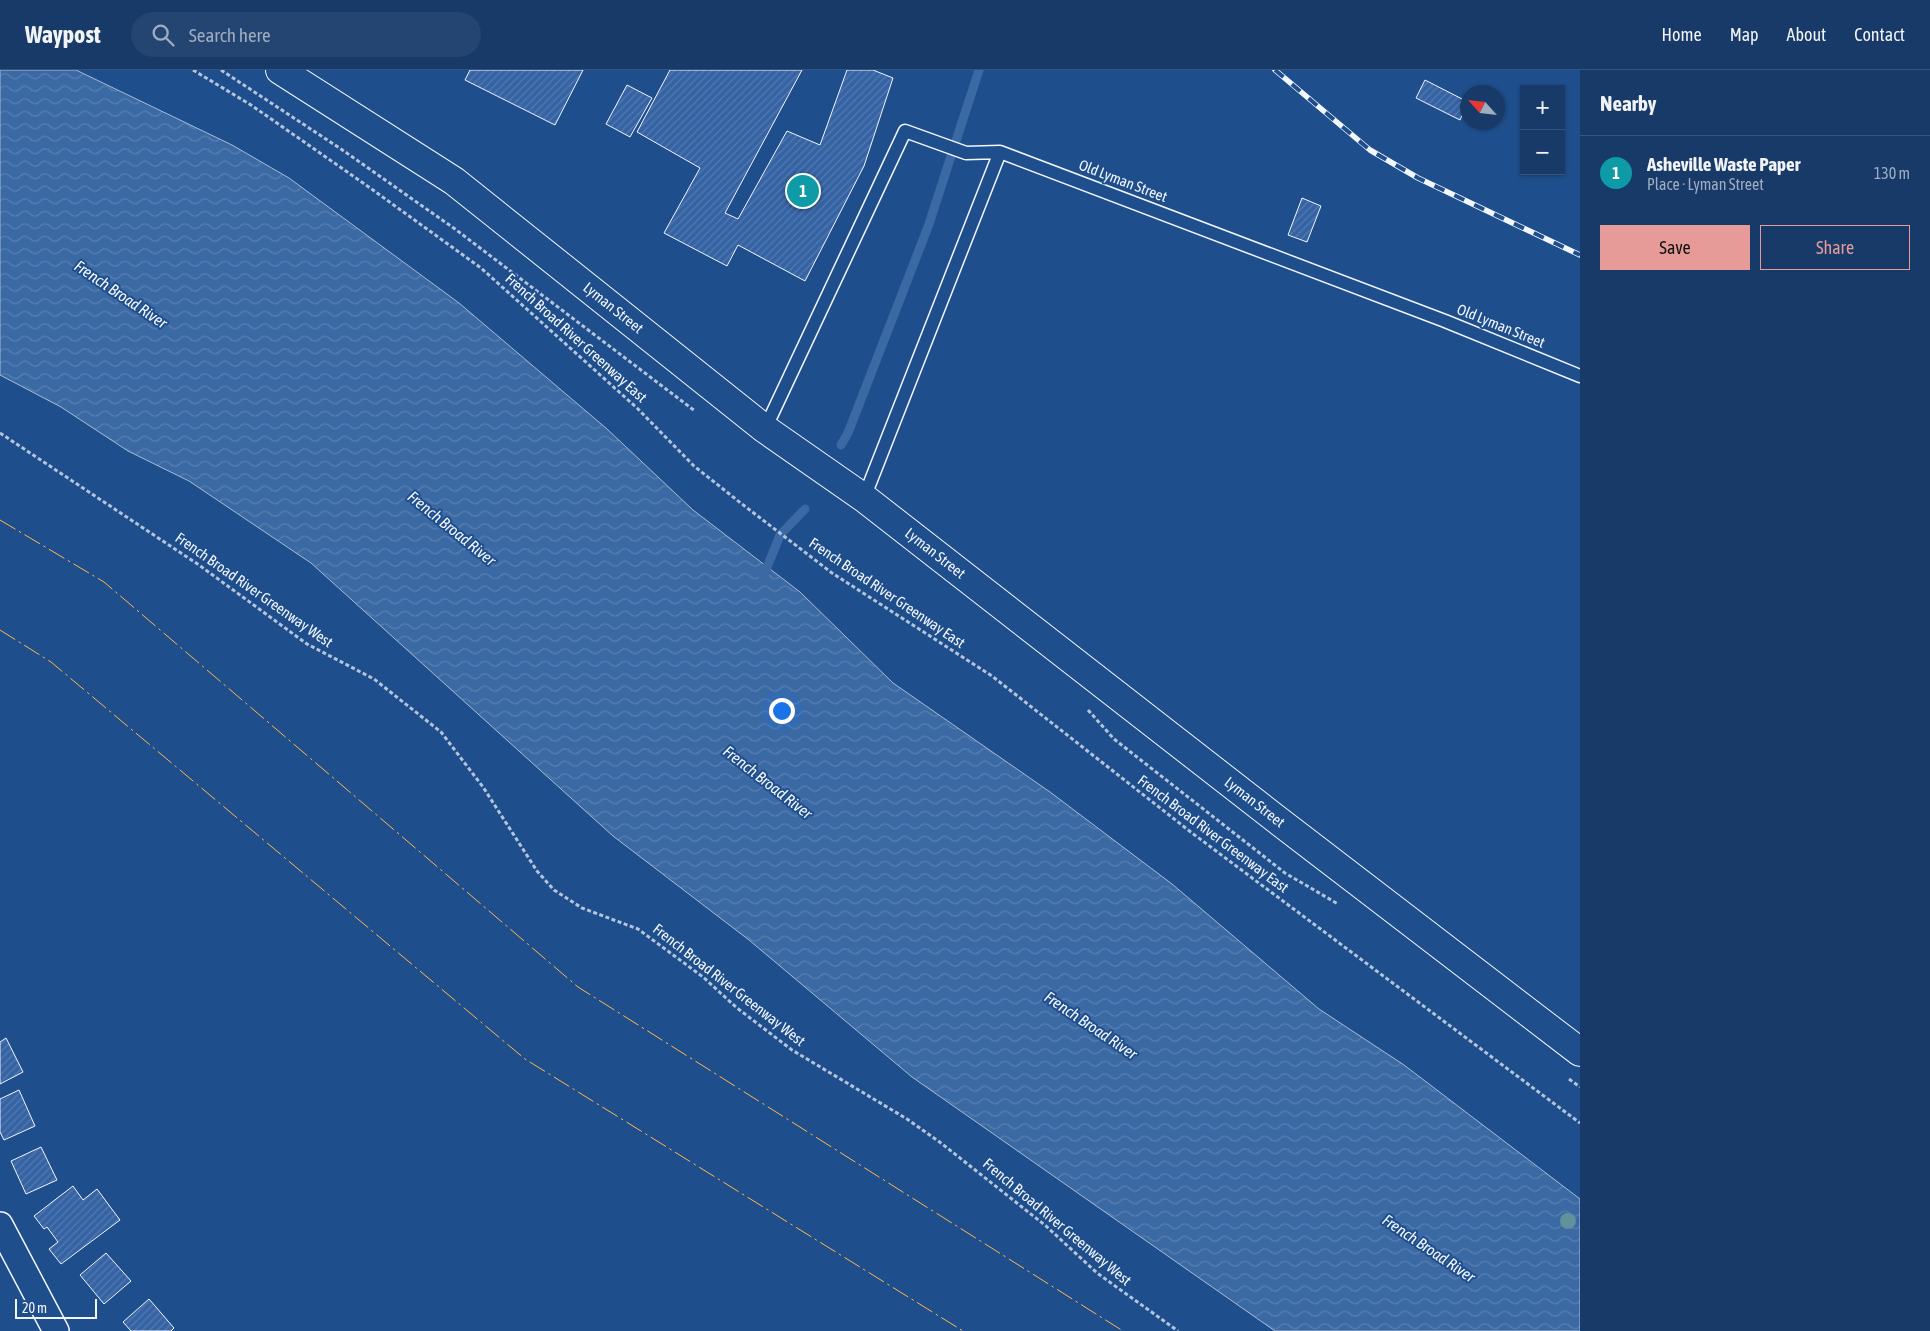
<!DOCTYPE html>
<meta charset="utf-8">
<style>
:root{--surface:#173a69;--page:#244571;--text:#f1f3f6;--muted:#9eadc0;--line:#36547d;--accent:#e69b98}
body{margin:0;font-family:"Asap Condensed",sans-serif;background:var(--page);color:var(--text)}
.controls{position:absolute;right:15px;top:15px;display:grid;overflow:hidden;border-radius:0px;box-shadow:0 1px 4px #0004}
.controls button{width:45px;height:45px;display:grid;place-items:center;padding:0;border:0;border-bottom:1px solid var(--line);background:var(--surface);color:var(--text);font:25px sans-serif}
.compass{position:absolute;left:1460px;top:15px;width:45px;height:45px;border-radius:50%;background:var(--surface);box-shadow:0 1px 4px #0004;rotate:297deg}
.scale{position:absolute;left:15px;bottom:12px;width:82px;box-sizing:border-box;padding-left:5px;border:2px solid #f2f6ff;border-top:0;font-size:14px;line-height:18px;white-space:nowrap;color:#f2f6ff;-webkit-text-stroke:4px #1f4e8c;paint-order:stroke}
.you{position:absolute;left:781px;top:640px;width:18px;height:18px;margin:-12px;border:4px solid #fff;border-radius:50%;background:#1a73e8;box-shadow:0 0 0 8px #1a73e833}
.badge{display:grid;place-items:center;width:32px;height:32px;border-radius:50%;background:var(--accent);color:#fff;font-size:16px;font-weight:700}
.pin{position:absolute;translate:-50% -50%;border:2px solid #fff;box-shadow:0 1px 5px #0006}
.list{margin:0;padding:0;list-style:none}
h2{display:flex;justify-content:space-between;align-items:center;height:65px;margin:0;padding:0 20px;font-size:21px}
h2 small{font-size:16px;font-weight:400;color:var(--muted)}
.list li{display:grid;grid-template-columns:32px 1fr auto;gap:15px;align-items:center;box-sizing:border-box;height:75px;padding:0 20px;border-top:1px solid var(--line)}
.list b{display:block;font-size:19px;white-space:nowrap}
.list p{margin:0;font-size:16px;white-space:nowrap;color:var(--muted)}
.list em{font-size:16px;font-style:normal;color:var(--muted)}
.actions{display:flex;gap:10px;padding:15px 20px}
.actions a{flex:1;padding:11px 0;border:1px solid var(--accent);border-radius:0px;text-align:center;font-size:18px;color:var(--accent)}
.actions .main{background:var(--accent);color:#111}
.icon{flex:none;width:28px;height:28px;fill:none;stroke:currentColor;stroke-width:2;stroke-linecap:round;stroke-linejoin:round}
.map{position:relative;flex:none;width:1580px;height:1261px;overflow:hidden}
header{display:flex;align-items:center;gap:30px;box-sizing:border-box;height:70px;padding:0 25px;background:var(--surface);border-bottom:1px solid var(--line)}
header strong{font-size:24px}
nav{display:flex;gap:28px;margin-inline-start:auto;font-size:18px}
.search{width:350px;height:45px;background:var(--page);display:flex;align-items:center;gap:12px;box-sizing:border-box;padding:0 18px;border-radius:28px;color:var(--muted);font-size:19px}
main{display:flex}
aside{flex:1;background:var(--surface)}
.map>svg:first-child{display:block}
.water{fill:url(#water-waves);stroke:#a8bbd7}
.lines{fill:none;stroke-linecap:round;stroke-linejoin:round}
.stream{stroke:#3b69a3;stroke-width:9}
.building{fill:url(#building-hatch);stroke:#f2f6ff}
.lane-casing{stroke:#f2f6ff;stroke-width:15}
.street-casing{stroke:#f2f6ff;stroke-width:28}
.secondary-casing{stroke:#f2f6ff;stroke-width:30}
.path{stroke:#b3c4dc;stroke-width:3;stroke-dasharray:4 2.5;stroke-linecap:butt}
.lane{stroke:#1f4e8c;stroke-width:12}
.street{stroke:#1f4e8c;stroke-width:25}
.secondary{stroke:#1f4e8c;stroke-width:28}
.rail-casing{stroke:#f2f6ff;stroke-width:5.5}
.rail{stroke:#1f4e8c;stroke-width:4;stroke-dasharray:11;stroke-linecap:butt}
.power{stroke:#ffb74d;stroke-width:1;stroke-dasharray:18 4 2.5 4;stroke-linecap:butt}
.tree{fill:#61919a}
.labels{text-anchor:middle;stroke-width:4;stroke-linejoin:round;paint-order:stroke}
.street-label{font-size:15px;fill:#f2f6ff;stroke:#1f4e8c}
.water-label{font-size:16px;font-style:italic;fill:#f2f6ff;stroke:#1f4e8c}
</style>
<header>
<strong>Waypost</strong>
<div class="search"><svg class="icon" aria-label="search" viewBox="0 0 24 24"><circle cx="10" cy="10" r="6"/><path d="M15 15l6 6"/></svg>Search here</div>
<nav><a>Home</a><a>Map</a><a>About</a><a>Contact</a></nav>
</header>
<main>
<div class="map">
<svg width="1580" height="1261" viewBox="0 0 1580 1261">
<defs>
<pattern id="water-waves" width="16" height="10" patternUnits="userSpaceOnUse" patternTransform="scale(1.25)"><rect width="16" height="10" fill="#3b69a3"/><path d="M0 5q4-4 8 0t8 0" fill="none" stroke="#587fb1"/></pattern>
<pattern id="building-hatch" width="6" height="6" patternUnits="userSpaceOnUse" patternTransform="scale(1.25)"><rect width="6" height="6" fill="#3563a3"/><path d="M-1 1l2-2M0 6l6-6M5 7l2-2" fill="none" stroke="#537ab1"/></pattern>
</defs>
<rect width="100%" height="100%" fill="#1f4e8c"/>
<path class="water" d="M0,0H76L232,75L289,108L459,233L607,359L693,440L800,522L893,613L1050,722L1172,814L1319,939L1404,995L1580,1129V1261H1275L912,1007L749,870L613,766L311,493L189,411L128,381L61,337L0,305Z"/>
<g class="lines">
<path class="stream" d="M841,375L848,363L928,157L979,0
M763,507L780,465L805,439"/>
</g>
<path class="building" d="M470,0H583L555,55L465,10Z
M670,0H802L725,143L738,149L787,61L820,75L847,0H873L893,8L864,96L805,211L738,175L727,196L664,163L700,98L637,62Z
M1425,10L1468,32L1460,50L1416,28Z
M627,15L652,28L630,67L606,54Z
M1302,128L1321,136L1307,172L1288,165Z
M6,968L23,1002L0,1014V972Z
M19,1020L35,1056L4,1070L0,1062V1029Z
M41,1077L57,1110L26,1124L11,1091Z
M73,1116L83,1130L97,1119L120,1150L61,1194L49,1179L58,1172L47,1157L44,1159L34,1146Z
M106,1183L131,1211L104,1234L80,1205Z
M149,1229L174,1258L171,1261H131L123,1252Z"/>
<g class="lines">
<defs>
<path id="lane" d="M765,359L905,61L966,83L1000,82
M864,428L1000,82L1445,251L1580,306"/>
<path id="street" d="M0,1155L56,1261"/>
<g id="secondary">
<path id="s1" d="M280,0L454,111L765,359L864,428L1271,745L1580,982"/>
</g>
</defs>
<use href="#lane" class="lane-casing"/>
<use href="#street" class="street-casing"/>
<use href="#secondary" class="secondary-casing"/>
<path class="path" d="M193,0L251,35L366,115L481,198L637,338L694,396L742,434L832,503L992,606L1192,763L1580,1053
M221,0L341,79L455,159L695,341
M0,363L199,495L307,574L374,609L441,662L483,717L537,801L554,820L582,838L638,859L703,907L737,938L792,980L907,1049L941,1073L1046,1156L1097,1203L1178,1261
M1088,640L1114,669L1285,803L1338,834
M1569,1009L1580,1017"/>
<use href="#lane" class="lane"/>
<use href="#street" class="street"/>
<use href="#secondary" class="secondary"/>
<defs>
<path id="rail" d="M1275,0L1370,80L1418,108L1580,185"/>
</defs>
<use href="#rail" class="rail-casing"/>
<use href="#rail" class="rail"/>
<path class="power" d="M0,450L104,512L578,917L1123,1261
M0,560L51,592L525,989L963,1261"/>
</g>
<circle class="tree" cx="1568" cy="1151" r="8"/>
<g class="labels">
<g class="street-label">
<text transform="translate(1123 111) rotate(21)" y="5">Old Lyman Street</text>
<text dy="5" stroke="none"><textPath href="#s1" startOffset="410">Lyman Street</textPath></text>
<text transform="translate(1501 256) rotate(22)" y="5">Old Lyman Street</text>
<text transform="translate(576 268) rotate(42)" y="5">French Broad River Greenway East</text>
<text dy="5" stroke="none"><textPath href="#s1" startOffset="815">Lyman Street</textPath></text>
<text transform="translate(254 520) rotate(35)" y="5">French Broad River Greenway West</text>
<text transform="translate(887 523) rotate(34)" y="5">French Broad River Greenway East</text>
<text dy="5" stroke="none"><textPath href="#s1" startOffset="1220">Lyman Street</textPath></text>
<text transform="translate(1213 764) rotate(37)" y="5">French Broad River Greenway East</text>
<text transform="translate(729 915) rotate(38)" y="5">French Broad River Greenway West</text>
<text transform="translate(1057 1152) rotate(40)" y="5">French Broad River Greenway West</text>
</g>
<g class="water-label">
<text transform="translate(121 224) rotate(34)" y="6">French Broad River</text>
<text transform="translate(452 458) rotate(39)" y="6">French Broad River</text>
<text transform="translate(768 712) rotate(38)" y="6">French Broad River</text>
<text transform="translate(1091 955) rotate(34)" y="6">French Broad River</text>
<text transform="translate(1429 1178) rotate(34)" y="6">French Broad River</text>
</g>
</g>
</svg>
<div class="controls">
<button>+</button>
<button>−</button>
</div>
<svg class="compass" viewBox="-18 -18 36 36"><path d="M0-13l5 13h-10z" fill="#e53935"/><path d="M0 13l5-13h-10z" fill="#9eadc0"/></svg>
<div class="scale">20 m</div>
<div class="you"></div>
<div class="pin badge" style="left:803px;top:121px;background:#0f9aa8">1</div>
</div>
<aside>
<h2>Nearby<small></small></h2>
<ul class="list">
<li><span class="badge" style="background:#0f9aa8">1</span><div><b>Asheville Waste Paper</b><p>Place · Lyman Street</p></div><em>130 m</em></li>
</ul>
<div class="actions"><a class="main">Save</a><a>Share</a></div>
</aside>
</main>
